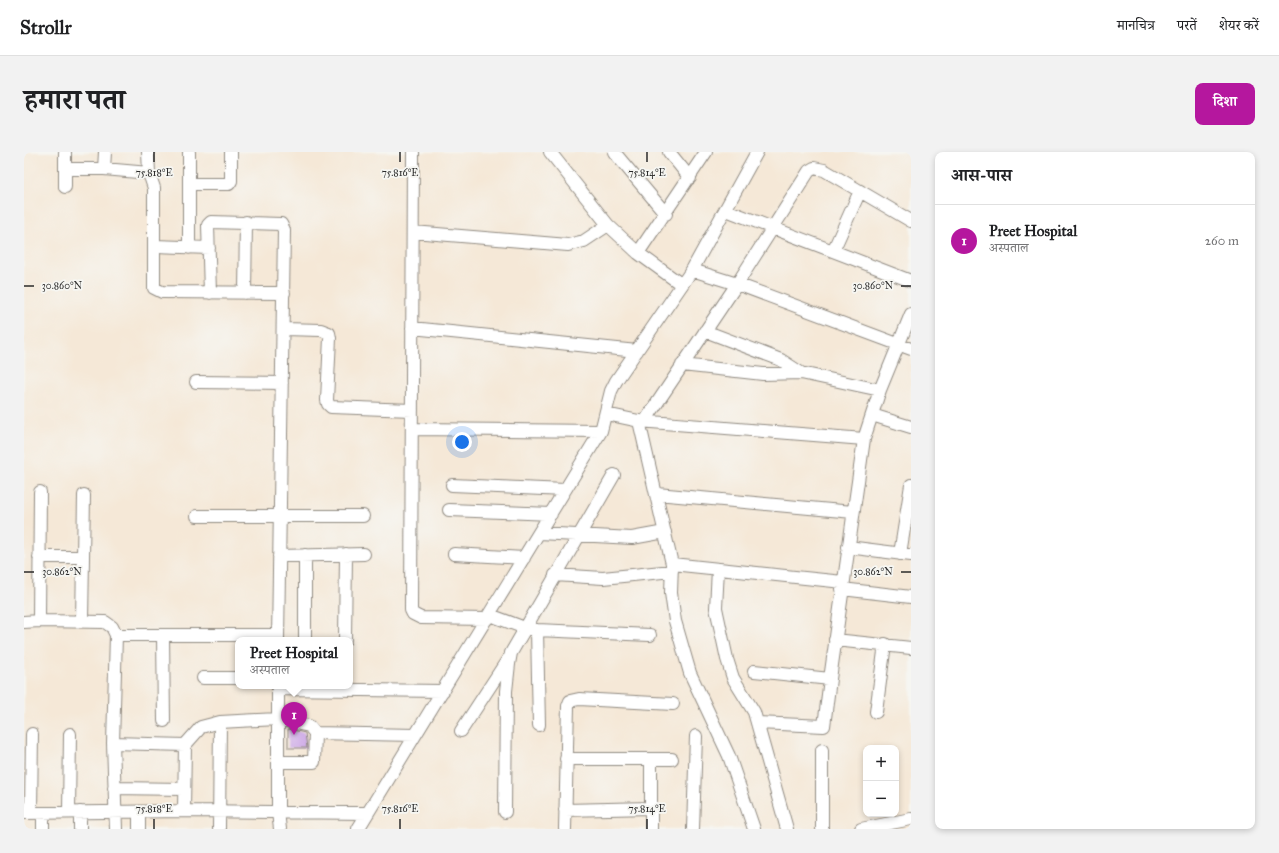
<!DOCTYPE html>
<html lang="hi">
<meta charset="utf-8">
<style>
:root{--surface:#fff;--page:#f2f2f2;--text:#202124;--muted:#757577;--line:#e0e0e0;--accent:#b5179e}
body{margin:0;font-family:"IM FELL Great Primer","Noto Serif Devanagari",serif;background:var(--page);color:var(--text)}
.controls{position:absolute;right:12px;bottom:12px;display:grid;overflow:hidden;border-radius:8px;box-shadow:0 2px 6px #0003}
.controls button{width:36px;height:36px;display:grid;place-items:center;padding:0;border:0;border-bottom:1px solid var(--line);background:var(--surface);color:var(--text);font:20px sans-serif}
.you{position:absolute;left:438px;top:290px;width:14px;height:14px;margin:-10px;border:3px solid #fff;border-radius:50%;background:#1a73e8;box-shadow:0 0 0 6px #1a73e833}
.badge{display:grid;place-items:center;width:26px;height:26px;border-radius:50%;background:var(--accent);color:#fff;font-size:13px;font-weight:700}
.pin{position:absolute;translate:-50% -33px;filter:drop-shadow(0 1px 2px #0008)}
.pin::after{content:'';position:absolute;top:21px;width:14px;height:12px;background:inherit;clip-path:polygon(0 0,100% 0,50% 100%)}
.popup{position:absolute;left:211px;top:485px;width:118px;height:52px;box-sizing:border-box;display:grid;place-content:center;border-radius:8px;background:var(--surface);filter:drop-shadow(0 1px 3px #0005);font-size:13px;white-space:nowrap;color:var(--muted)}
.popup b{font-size:15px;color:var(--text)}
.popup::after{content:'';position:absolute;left:50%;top:100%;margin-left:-8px;border:8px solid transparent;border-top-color:var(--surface)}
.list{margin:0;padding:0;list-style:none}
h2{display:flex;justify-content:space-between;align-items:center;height:52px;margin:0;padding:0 16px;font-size:17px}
h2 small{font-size:13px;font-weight:400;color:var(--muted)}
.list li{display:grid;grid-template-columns:26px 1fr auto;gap:12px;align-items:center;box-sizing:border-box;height:72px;padding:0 16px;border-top:1px solid var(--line)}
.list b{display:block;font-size:15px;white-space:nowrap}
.list p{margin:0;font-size:13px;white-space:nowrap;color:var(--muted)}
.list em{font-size:13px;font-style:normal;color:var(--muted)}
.map{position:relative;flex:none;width:887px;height:677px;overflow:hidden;border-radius:8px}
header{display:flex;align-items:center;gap:24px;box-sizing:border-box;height:56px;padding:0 20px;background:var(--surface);border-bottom:1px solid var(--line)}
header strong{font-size:19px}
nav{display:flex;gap:22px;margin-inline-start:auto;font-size:14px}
.intro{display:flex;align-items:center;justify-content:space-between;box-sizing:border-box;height:96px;padding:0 24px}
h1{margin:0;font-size:28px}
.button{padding:10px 18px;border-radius:8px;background:var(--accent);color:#fff;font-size:14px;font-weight:700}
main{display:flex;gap:24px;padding:0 24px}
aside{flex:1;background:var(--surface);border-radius:8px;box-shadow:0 2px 6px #0003}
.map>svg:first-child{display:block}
.building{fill:#cface7}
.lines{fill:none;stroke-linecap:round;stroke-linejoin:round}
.minor-casing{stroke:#908a81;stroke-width:14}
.minor{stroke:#fff;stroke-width:12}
.ticks{fill:none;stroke:#2b2b2b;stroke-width:1.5}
.ticks-label{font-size:10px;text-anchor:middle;fill:#2b2b2b;stroke:#f6f6f2;stroke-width:3.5;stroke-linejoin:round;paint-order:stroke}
</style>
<header>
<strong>Strollr</strong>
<nav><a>मानचित्र</a><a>परतें</a><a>शेयर करें</a></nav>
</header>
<div class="intro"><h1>हमारा पता</h1><a class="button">दिशा</a></div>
<main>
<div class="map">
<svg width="887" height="677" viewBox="0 0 887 677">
<rect width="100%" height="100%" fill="#f6f6f2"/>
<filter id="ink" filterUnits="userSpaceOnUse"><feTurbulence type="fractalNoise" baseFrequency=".025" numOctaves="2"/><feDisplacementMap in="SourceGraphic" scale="8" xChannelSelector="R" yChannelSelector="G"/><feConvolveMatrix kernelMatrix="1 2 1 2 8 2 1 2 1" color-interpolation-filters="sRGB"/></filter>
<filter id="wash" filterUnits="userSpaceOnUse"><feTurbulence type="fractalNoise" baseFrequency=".012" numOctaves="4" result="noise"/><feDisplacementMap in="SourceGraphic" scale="16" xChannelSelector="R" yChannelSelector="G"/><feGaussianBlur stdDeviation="0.9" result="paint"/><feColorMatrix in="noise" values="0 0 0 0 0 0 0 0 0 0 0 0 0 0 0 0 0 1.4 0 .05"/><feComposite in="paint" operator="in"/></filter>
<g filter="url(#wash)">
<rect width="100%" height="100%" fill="#f5e8d7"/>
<g id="blocks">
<path class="building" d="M264,577L281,581L283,596H264Z"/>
</g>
</g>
<g filter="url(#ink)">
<use href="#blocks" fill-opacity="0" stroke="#908a81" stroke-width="1"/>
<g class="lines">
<defs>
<path id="minor" d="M124,0L125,21L130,36V136L138,140L260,141
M389,0L387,458L389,462L397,466L463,467
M526,0L584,73L614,101L658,133
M590,0L642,62
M645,0L666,26
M41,17H80L125,21
M80,17L81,0
M165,32H205L207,29V0
M41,35V0
M702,58L887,129
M389,80L544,93L560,89L584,73
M131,94L185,96
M165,96V0
M809,99L836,39
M614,101L682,0
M668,118L713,132L887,197
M186,141L184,73L187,70L257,72L260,78L254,488
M221,141L222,70
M388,176L613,199
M260,177L297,178L305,181L306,186L303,248L304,252L307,255L388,258
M681,179L757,208L777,221
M658,213L739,222L777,221L856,238
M172,230L258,231
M582,262L615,269L840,287
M848,263L887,275
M615,269L648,412L647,441L651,469L666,521L705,604L730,677
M621,269L713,132L785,19L790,16L800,18L887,69
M388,277L577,279
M428,333L541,338
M633,342L829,360
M425,358L527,362
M173,364H339
M515,381L608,386L641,380
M824,395L887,403
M430,402L500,406
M876,402L887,333
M255,404L340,402
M15,405H59
M648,412L819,430
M694,417L692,456L703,507L709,526L730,560L763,677
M531,423L579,426L648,419
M818,437L887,445
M466,463L501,476L513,478L626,483
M15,469L16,340
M58,469L60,343
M0,470L15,469L81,470L88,475L92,483L89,591L92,677
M513,478L515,573
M92,483H254
M139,483L140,569
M281,488V403
M321,488L322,402
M811,488L887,496
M730,519L806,527L840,287L856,238L887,162
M179,526H214
M254,534V660L256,677
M254,537L419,539
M852,560L861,492
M733,571L800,574L806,527
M437,579L484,507
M89,591L161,593L160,659
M161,593L177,575L196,570L253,567L285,574L291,581
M542,607H648
M627,607V677
M254,610H290L291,581L391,583
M90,636L160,637
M541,658L627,656
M45,660L46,582
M56,660V677
M115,660V677
M481,660L482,539L485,512L487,501L590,323
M0,661L160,659L344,661
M7,661L8,582
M19,661V677
M195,677L196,570
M334,677L577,279L587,239L592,229L668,118L733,0
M541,677L544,554L546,549L555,547L649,552
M669,677L672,584
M798,677V598
M837,677L887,667"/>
</defs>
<use href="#minor" class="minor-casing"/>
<use href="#minor" class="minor"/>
</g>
</g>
<path class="ticks" d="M130,0V10M376,0V10M623,0V10M0,134H10M877,134H887M0,420H10M877,420H887M130,667V677M376,667V677M623,667V677"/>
<g class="ticks-label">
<text x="130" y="24">75.818°E</text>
<text x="376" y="24">75.816°E</text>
<text x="623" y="24">75.814°E</text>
<text x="849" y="137">30.860°N</text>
<text x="38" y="137">30.860°N</text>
<text x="849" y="423">30.862°N</text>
<text x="38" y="423">30.862°N</text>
<text x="130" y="660">75.818°E</text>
<text x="376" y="660">75.816°E</text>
<text x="623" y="660">75.814°E</text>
</g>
</svg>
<div class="controls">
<button>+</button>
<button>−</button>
</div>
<div class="you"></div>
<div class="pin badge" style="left:270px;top:583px">1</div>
<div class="popup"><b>Preet Hospital</b>अस्पताल</div>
</div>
<aside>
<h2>आस-पास<small></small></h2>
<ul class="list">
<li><span class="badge">1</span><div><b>Preet Hospital</b><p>अस्पताल</p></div><em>260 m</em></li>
</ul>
</aside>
</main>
